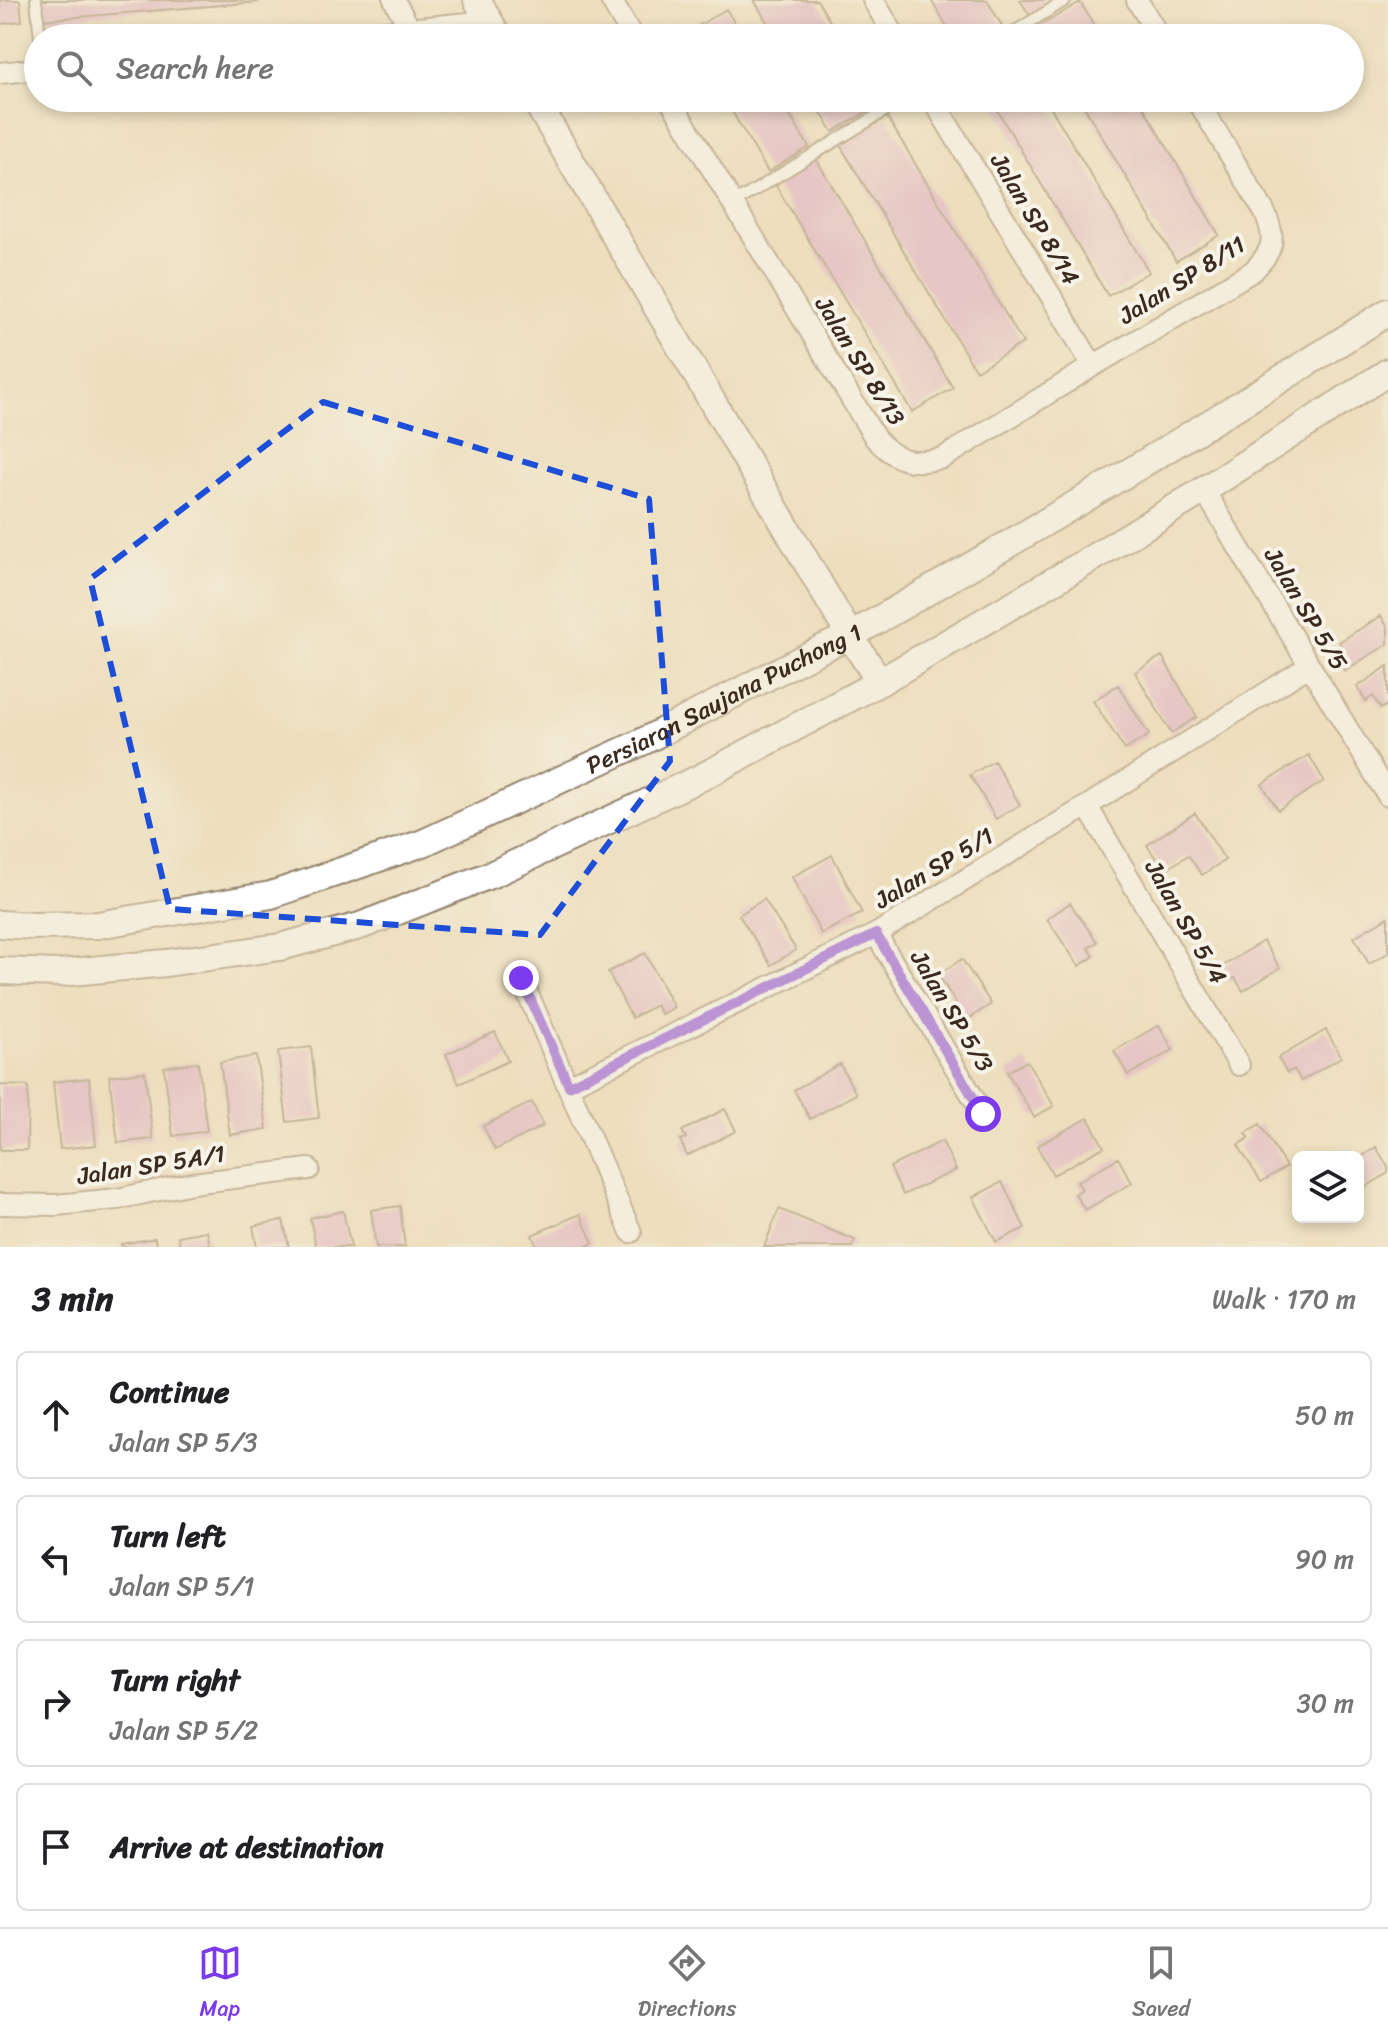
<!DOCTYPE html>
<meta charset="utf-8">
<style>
:root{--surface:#fff;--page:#f2f2f2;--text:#202124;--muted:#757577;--line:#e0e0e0;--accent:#7c3aed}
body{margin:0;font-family:Sriracha,sans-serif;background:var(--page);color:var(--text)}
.controls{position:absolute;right:24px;bottom:24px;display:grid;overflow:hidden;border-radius:12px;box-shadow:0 4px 12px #0003}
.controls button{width:72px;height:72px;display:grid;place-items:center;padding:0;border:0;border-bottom:2px solid var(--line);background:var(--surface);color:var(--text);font:40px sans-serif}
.stop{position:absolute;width:24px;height:24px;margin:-18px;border:6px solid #7c3aed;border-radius:50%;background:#fff}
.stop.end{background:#7c3aed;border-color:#fff;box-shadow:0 2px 8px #0008}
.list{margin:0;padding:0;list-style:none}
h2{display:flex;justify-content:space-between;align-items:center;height:104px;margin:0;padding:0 32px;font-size:34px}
h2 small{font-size:26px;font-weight:400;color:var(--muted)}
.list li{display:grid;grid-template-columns:52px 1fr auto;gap:24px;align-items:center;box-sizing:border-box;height:128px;margin:0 16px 16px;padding:0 16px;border:2px solid var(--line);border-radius:12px}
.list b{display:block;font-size:30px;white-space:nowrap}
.list p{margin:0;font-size:26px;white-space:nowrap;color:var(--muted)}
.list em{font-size:26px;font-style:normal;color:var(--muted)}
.icon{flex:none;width:44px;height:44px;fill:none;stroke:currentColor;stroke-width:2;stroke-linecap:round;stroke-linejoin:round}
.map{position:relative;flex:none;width:1388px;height:1247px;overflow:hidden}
.search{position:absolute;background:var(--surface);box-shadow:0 4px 12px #0003;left:24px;right:24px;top:24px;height:88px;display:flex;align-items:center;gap:20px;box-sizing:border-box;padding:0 28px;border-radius:44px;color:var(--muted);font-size:30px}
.sheet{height:680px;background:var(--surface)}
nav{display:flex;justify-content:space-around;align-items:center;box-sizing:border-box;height:112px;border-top:2px solid var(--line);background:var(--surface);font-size:22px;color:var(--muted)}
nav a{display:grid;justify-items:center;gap:4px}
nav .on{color:var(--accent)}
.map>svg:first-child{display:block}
.building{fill:#dfacce}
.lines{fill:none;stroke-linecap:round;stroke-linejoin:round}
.service-casing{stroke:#94846e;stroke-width:14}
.minor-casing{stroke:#94846e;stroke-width:24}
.tertiary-casing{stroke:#94846e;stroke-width:30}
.service{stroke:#fff;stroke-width:10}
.minor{stroke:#fff;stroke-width:20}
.tertiary{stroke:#fff;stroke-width:26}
.route{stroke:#7c3aed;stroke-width:10}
.marked{fill:none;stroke:#1d4ed8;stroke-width:6;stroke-dasharray:16 10;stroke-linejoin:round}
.labels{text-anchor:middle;stroke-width:8;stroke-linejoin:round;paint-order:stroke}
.street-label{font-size:24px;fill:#3b2a1e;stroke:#f7f3e8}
</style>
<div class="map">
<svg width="1388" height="1247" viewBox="0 0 1388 1247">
<rect width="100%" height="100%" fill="#f7f3e8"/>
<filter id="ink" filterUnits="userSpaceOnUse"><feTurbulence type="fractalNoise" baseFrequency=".0125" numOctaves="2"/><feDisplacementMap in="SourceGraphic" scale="16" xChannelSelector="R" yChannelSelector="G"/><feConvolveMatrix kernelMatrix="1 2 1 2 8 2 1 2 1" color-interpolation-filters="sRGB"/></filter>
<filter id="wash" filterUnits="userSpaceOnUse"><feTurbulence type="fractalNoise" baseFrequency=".006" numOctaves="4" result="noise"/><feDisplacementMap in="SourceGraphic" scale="32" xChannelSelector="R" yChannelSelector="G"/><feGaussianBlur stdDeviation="1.8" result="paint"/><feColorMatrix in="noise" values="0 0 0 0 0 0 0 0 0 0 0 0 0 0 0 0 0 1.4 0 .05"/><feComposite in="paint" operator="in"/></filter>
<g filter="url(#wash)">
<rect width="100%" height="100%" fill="#eddfbd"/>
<g id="blocks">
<path class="building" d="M0,0H20L22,21L0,24Z
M39,0H258V2L41,20Z
M754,0H817L840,38H776Z
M931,0H987L1005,31L993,38H954Z
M1020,0H1056L1030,16Z
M1080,2L1102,38H1043L1037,28Z
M726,9L744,38H688L685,34Z
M724,98H779L809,147L768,172Z
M812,98H876L879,104L833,132Z
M990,98H1045L1149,272L1108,296Z
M1079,98H1138L1219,235L1176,261Z
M887,117L1023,343L976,371L840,145Z
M816,159L953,388L912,412L775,184Z
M1381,616L1388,628V644L1344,671L1336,658L1345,652L1339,642Z
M1162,656L1197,717L1171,733L1135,672Z
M1388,666V704L1381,709L1373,696L1366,701L1357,687Z
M1118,685L1149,735L1125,750L1093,701Z
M1309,755L1324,781L1278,810L1262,784Z
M994,761L1020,805L996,819L970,775Z
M1195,813L1225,860L1202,875L1188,855L1164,871L1147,845Z
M832,855L862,913L821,934L792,877Z
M764,899L796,950L771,965L739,915Z
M1070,903L1097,942L1088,948L1094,956L1079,966L1047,919Z
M1388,917V953L1369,964L1354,937Z
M1263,941L1280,968L1243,991L1235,978L1229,981L1221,967Z
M645,953L674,1008L661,1014L656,1005L632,1018L608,972Z
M962,959L991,1004L967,1020L938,975Z
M1159,1025L1173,1050L1128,1075L1114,1051Z
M1326,1030L1341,1057L1301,1081L1294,1069L1287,1073L1278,1058Z
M495,1032L508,1061L459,1084L446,1054Z
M311,1047L319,1118L287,1122L278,1051Z
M256,1056L267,1129L230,1135L220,1062Z
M1027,1061L1054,1106L1034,1117L1007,1072Z
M198,1062L207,1131L173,1136L164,1067Z
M840,1064L856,1094L810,1119L794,1090Z
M145,1072L153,1139L118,1143L109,1076Z
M89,1078L96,1145L60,1149L53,1082Z
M0,1085L28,1086L27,1150H0Z
M532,1102L543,1126L495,1150L483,1126Z
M725,1109L736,1131L687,1156L680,1140L686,1138L682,1131Z
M1088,1118L1104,1147L1053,1175L1037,1146Z
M1260,1124L1286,1167L1261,1182L1238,1145L1249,1138L1246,1133Z
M942,1141L956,1170L903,1195L890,1167Z
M1376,1147L1388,1167V1173L1358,1192V1159Z
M1118,1158L1132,1183L1085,1210L1075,1194L1082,1189L1077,1182Z
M1002,1182L1025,1228L996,1242L973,1197Z
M400,1206L405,1247H376L371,1210Z
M779,1209L855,1240L852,1247H764Z
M343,1211L351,1247H316L310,1218Z
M580,1214L593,1243L585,1247H537L532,1235Z
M283,1220L289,1247H257L253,1226Z
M207,1231L210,1247H180L178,1236Z
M155,1238L156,1247H122L121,1244Z"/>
</g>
</g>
<g filter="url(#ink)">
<use href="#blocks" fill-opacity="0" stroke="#94846e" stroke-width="2"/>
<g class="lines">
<defs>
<path id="service" d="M36,0L40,38
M1004,38L1066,0
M732,204L906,98"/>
<path id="minor" d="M394,0L409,27
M611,0L633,38
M873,0L896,38
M1137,0L1160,38
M316,38L489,21
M0,73L38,69
M669,98L875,438C897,462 911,465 943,458L1093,366L1253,271C1274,250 1277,239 1264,211L1196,98
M932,98L1093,366
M1204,490L1388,796
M1087,806L1239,1065
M876,934L983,1114
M521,978L631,1232
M569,1086L876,934L1087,806L1309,666
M0,1204L56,1205L117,1199L192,1183L309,1169"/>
<g id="tertiary">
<path d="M477,0L499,38"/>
<path d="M534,98L850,636L880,682"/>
<path id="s1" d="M0,924L33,926L98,925L271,895L423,843L642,742L821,649L850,636C1032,532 1211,424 1388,312"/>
<path d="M0,971L60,973L166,963L280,947L360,926L495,873L702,777L880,682L1086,562L1204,490L1388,372"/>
</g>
</defs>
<use href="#service" class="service-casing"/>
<use href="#minor" class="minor-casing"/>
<use href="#tertiary" class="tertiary-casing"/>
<use href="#service" class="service"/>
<use href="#minor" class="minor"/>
<use href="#tertiary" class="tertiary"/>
</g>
</g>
<g class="lines" filter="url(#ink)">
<path class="route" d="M521,978L569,1086L876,934L983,1114"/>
</g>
<path d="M0 0H1388V1247H0ZM323,402L649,499L670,761L540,935L170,909L90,579Z" fill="#eddfbd" fill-opacity=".55" fill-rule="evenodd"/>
<path class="marked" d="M323,402L649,499L670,761L540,935L170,909L90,579Z"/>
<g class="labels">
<g class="street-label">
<text transform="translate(1035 219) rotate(59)" y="8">Jalan SP 8/14</text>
<text transform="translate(1182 280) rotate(-32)" y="8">Jalan SP 8/11</text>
<text transform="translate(860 361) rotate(58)" y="8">Jalan SP 8/13</text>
<text transform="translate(1306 609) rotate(59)" y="8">Jalan SP 5/5</text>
<text dy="8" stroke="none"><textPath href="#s1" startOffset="768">Persiaran Saujana Puchong 1</textPath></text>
<text transform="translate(934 868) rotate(-31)" y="8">Jalan SP 5/1</text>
<text transform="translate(1186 922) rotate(60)" y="8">Jalan SP 5/4</text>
<text transform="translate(952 1011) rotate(59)" y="8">Jalan SP 5/3</text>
<text transform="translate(151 1165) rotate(-9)" y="8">Jalan SP 5A/1</text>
</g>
</g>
</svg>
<div class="controls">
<button><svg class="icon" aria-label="layers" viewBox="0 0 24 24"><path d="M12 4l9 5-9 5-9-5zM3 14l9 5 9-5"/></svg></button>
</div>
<div class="stop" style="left:983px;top:1114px"></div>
<div class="stop end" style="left:521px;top:978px"></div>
<div class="search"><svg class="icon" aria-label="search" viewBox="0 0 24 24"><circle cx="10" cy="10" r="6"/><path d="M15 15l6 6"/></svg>Search here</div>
</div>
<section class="sheet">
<h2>3 min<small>Walk · 170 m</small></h2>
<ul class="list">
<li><svg class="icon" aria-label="ahead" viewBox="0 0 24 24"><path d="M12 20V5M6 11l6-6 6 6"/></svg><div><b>Continue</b><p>Jalan SP 5/3</p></div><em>50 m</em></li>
<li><svg class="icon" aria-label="left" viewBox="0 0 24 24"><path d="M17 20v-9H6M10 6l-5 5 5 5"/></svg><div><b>Turn left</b><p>Jalan SP 5/1</p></div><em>90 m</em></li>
<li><svg class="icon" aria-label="right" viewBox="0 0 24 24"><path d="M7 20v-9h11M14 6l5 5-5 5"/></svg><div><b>Turn right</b><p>Jalan SP 5/2</p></div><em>30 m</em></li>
<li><svg class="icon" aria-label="arrive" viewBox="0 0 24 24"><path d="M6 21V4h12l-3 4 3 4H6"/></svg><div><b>Arrive at destination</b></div></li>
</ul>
</section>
<nav>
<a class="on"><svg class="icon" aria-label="map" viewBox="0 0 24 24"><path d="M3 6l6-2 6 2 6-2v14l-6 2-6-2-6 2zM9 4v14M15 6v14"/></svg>Map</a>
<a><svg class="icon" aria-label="directions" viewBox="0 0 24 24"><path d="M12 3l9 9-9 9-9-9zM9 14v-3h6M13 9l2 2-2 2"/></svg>Directions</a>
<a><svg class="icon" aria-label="saved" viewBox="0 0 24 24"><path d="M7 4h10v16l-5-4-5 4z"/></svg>Saved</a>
</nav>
